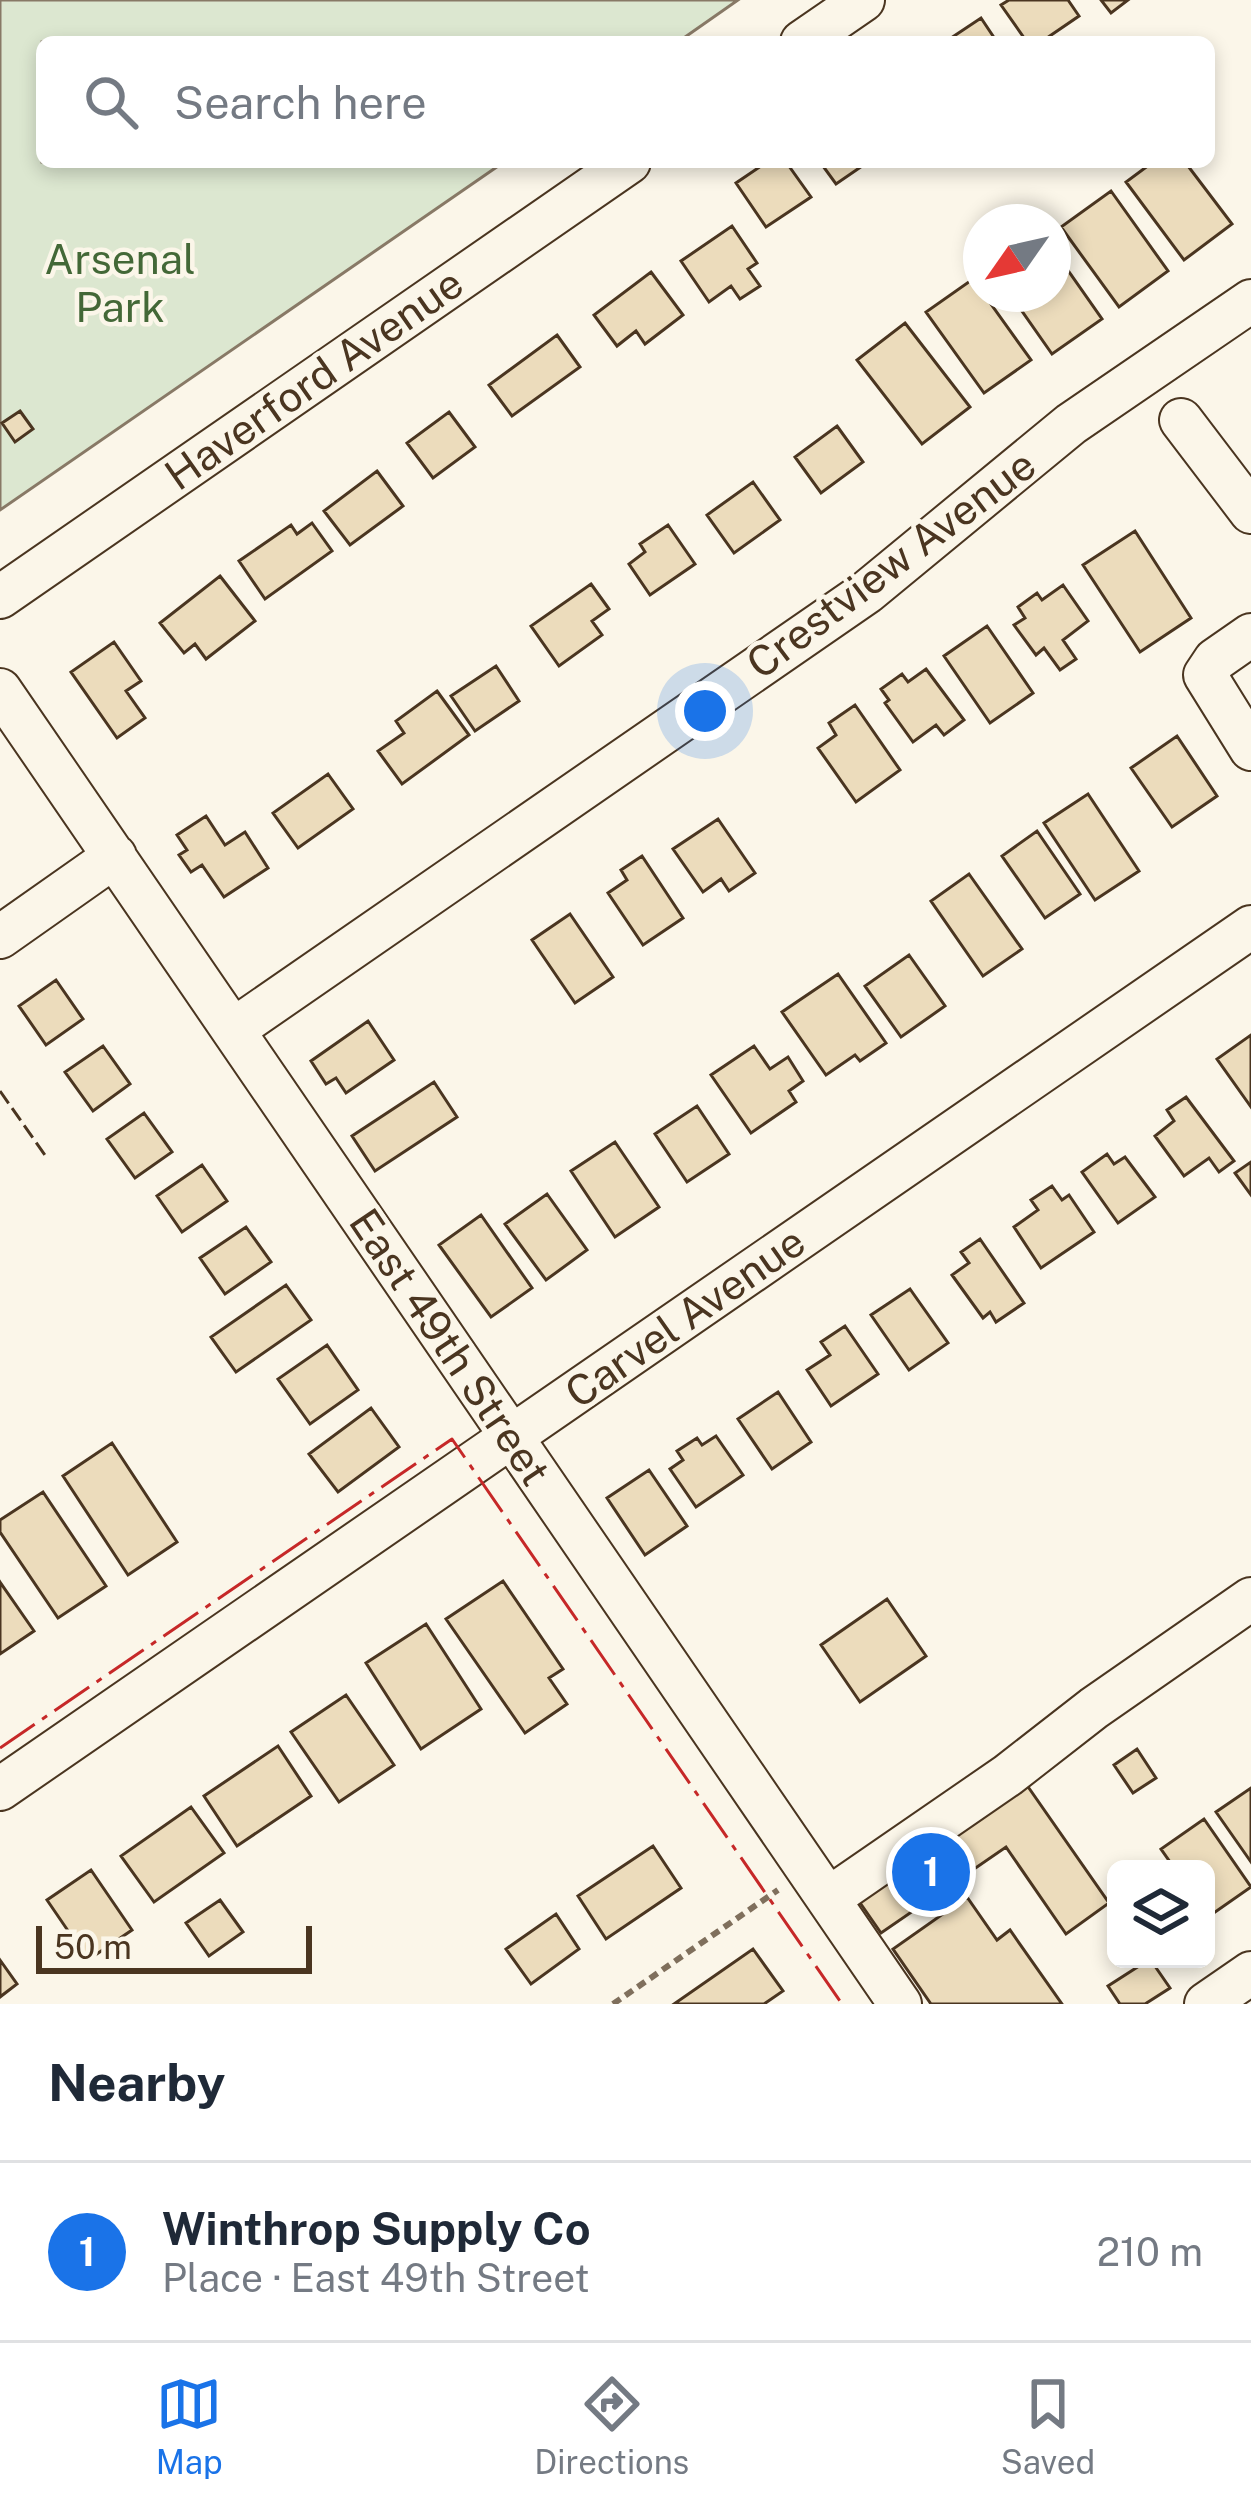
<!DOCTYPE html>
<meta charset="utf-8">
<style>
:root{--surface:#fff;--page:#f6f6f7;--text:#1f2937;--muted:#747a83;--line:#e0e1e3;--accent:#1a73e8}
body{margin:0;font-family:"Public Sans",sans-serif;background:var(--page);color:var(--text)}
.controls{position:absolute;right:36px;bottom:36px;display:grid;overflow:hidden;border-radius:18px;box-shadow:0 6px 18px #0003}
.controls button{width:108px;height:108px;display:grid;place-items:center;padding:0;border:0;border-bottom:3px solid var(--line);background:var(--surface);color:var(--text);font:60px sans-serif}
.compass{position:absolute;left:963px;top:204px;width:108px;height:108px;border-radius:50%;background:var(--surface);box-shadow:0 6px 18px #0003;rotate:236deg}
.scale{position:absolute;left:36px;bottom:30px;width:276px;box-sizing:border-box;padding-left:12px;border:6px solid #4a3520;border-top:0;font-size:33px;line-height:42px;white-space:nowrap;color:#4a3520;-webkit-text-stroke:9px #fbf6e9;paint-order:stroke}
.you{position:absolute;left:705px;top:711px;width:42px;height:42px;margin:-30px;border:9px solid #fff;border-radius:50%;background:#1a73e8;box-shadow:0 0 0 18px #1a73e833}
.badge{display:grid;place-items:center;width:78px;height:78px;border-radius:50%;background:var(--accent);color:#fff;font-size:39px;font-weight:700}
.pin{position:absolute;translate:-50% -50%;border:6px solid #fff;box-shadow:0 3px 12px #0006}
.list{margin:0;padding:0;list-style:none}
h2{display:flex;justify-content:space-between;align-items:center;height:156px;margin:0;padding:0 48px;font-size:51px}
h2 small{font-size:39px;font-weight:400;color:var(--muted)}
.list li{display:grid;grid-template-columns:78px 1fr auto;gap:36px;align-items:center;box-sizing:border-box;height:180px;padding:0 48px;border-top:3px solid var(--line)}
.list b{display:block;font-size:45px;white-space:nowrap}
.list p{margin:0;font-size:39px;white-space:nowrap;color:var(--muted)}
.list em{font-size:39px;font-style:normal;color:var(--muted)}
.icon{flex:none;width:66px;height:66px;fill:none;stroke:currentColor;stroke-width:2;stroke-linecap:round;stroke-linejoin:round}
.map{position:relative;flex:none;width:1251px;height:2004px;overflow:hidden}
.search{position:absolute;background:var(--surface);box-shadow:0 6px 18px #0003;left:36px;right:36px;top:36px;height:132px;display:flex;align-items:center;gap:30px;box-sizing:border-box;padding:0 42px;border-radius:18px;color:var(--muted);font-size:45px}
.sheet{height:336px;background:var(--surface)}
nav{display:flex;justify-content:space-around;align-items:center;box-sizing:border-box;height:168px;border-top:3px solid var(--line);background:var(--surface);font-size:33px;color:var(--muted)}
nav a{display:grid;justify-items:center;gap:6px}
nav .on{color:var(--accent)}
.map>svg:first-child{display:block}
.green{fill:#dce7d0;stroke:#887966;stroke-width:3}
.building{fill:#ecdcbc;stroke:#4a3520;stroke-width:3}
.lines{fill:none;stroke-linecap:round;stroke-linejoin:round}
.minor-casing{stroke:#4a3520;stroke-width:46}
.path{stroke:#7f6f5c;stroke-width:6;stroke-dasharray:9 6;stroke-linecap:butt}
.minor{stroke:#fbf6e9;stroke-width:42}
.fence{stroke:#4a3520;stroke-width:3;stroke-dasharray:15 6;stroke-linecap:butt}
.power{stroke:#c62828;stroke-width:3;stroke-dasharray:42 9 6 9;stroke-linecap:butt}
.labels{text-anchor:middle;stroke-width:9;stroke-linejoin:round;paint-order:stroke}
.park-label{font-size:42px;fill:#436837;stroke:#fbf6e9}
.street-label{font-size:42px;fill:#4a3520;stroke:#fbf6e9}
</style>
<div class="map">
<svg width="1251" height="2004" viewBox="0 0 1251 2004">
<rect width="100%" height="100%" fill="#fbf6e9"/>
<path class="green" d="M0,0H738L678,42H42V162H504L0,510Z"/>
<path class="building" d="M1009,0H1068L1079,16L1041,42H1027L1001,5Z
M1101,0H1128L1111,13Z
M981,18L997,42H945Z
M767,162H786L811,197L766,227L736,183Z
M820,162H868L836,184Z
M1153,162H1185L1232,224L1184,260L1126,182Z
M1111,191L1168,271L1119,307L1061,227Z
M732,226L757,263L748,269L760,286L740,299L731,286L709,302L681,261Z
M1053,249L1102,319L1052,354L1010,294H1053Z
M651,272L683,315L645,344L636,331L617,346L594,315Z
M973,279L1031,360L984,393L926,312Z
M905,323L970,407L922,444L857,360Z
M557,335L580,367L512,416L489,385Z
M20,411L33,429L15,442L2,423Z
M449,412L475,447L433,478L407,443Z
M837,426L863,462L821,493L795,457Z
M377,471L403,506L350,545L324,511Z
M753,482L780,520L734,553L707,515Z
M312,523L332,551L265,599L239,561L291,525L297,534Z
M668,525L695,564L650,595L629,564L645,552L640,544Z
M1135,531L1191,618L1140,652L1083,565Z
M220,576L255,621L206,659L195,644L184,653L160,623Z
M591,584L609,609L592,621L602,635L559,666L531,626Z
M1063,585L1088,621L1063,640L1076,659L1060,670L1044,648L1036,655L1014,625L1025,618L1018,607L1037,593L1042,600Z
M987,626L1033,693L990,723L944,656Z
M114,642L141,681L126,691L145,718L117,738L71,672Z
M496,666L519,701L475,731L451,696Z
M926,669L964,720L944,735L936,725L913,742L885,703L889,700L881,689L902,674L908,682Z
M437,691L469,735L402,784L378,751L404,733L396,721Z
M855,705L900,770L856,802L818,748L836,735L829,723Z
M1177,736L1217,796L1172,827L1131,768Z
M328,774L353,809L298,848L273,813Z
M1088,794L1139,871L1095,900L1044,823Z
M206,816L225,845L245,832L268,868L224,897L202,865L191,872L179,855L187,850L177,835Z
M718,819L755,873L729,891L721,879L703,892L673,849Z
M1037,831L1080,894L1045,918L1002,856Z
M642,856L683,918L643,945L608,893L627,880L621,870Z
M969,874L1022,949L983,976L931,901Z
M570,914L613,977L575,1003L532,940Z
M909,955L945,1006L901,1037L865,986Z
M838,974L886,1043L860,1061L855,1055L826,1075L782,1012Z
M56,980L83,1019L46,1045L19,1006Z
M368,1021L394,1060L346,1093L336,1078L326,1084L311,1061Z
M1251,1035V1107L1217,1059Z
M103,1046L130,1084L93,1111L65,1072Z
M754,1046L770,1069L788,1057L803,1081L789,1091L796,1102L751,1133L711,1075Z
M434,1082L457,1117L375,1171L352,1136Z
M1186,1097L1234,1161L1219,1172L1209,1158L1184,1176L1155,1136L1174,1121L1167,1110Z
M697,1106L729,1154L687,1182L655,1134Z
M144,1113L172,1152L135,1178L107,1139Z
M615,1142L659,1207L615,1237L571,1171Z
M1107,1154L1114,1164L1125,1157L1155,1197L1118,1223L1082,1172Z
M1251,1162V1195L1235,1173Z
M202,1165L227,1201L182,1232L157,1196Z
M1052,1186L1062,1200L1069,1195L1094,1232L1041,1268L1014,1227L1038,1210L1031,1200Z
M547,1194L587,1250L546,1280L505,1224Z
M481,1215L532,1288L491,1317L439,1245Z
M246,1227L271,1262L225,1294L200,1258Z
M980,1239L1024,1303L996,1322L990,1312L983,1318L952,1275L969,1263L961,1252Z
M286,1285L311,1320L236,1372L211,1337Z
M910,1289L948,1343L909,1370L871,1315Z
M845,1326L878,1374L831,1406L807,1370L830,1355L821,1342Z
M327,1345L358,1390L310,1424L278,1379Z
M778,1392L811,1442L772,1469L738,1419Z
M371,1408L399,1447L338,1492L309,1454Z
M716,1436L743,1475L696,1507L670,1469L683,1460L677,1451L697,1438L702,1445Z
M112,1443L177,1542L128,1575L63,1476Z
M649,1470L687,1526L645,1555L607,1498Z
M43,1492L106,1586L58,1618L0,1532V1520Z
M503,1581L563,1669L549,1678L567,1704L525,1733L446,1619Z
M0,1582L34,1631L0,1654Z
M887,1599L926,1656L860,1702L821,1645Z
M426,1624L481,1709L421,1749L366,1663Z
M346,1695L394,1765L339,1802L291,1732Z
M278,1746L311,1796L237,1846L204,1796Z
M1137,1749L1156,1778L1133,1793L1114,1765Z
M1024,1781L1109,1903L1066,1934L1006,1847L881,1933L856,1897Z
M1251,1788V1862L1216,1812Z
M191,1807L224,1853L154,1902L121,1856Z
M1204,1819L1251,1887L1208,1917L1206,1869H1175L1161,1849Z
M653,1846L681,1888L606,1939L578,1896Z
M91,1870L132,1930L88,1960L47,1900Z
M967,1897L997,1940L1010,1930L1062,2004H931L893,1949Z
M220,1900L243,1932L209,1956L186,1923Z
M556,1914L579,1949L531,1984L506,1949Z
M753,1949L783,1991L764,2004H674Z
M1150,1959L1170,1988L1145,2004H1120L1108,1986Z
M0,1960L17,1984L0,1997Z"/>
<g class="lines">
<defs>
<path id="minor" d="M802,42L863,0
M1181,420L1251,512
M0,597L629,162
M1251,635L1215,660L1205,675L1251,749
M0,690L900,2004
M0,937L115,856
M233,1030L867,592L1071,424L1251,301
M0,1789L1251,927
M828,1899L1008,1775L1094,1708L1251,1599
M1206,2004L1251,1973"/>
</defs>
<use href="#minor" class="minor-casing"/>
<path class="path" d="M613,2004L778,1890"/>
<use href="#minor" class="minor"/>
<path class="fence" d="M0,1091L47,1158"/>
<path class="power" d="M0,1748L452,1439L842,2004"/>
</g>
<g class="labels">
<g class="park-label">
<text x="120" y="274">Arsenal<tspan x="120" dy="48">Park</tspan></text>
</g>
<g class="street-label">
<text transform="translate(314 379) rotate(-35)" y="15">Haverford Avenue</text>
<text transform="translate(891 564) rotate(-37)" y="15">Crestview Avenue</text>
<text transform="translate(685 1317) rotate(-35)" y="15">Carvel Avenue</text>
<text transform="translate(450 1347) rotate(56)" y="15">East 49th Street</text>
</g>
</g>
</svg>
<div class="controls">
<button><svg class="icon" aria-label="layers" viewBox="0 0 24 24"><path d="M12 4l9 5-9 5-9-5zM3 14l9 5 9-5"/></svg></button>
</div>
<svg class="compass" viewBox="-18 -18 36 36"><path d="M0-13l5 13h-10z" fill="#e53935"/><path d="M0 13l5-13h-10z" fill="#747a83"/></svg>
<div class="scale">50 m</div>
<div class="you"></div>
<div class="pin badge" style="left:931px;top:1872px">1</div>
<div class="search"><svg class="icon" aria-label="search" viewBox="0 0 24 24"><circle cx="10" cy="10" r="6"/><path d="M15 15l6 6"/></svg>Search here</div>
</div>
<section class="sheet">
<h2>Nearby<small></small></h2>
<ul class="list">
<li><span class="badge">1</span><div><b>Winthrop Supply Co</b><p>Place · East 49th Street</p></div><em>210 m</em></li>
</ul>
</section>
<nav>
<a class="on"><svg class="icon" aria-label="map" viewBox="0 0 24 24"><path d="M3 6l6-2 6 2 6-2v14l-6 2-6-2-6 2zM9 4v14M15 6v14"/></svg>Map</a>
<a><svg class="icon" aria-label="directions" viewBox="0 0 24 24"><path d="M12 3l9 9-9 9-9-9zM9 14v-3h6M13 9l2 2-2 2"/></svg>Directions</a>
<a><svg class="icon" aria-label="saved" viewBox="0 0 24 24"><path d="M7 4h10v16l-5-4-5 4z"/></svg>Saved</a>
</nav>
